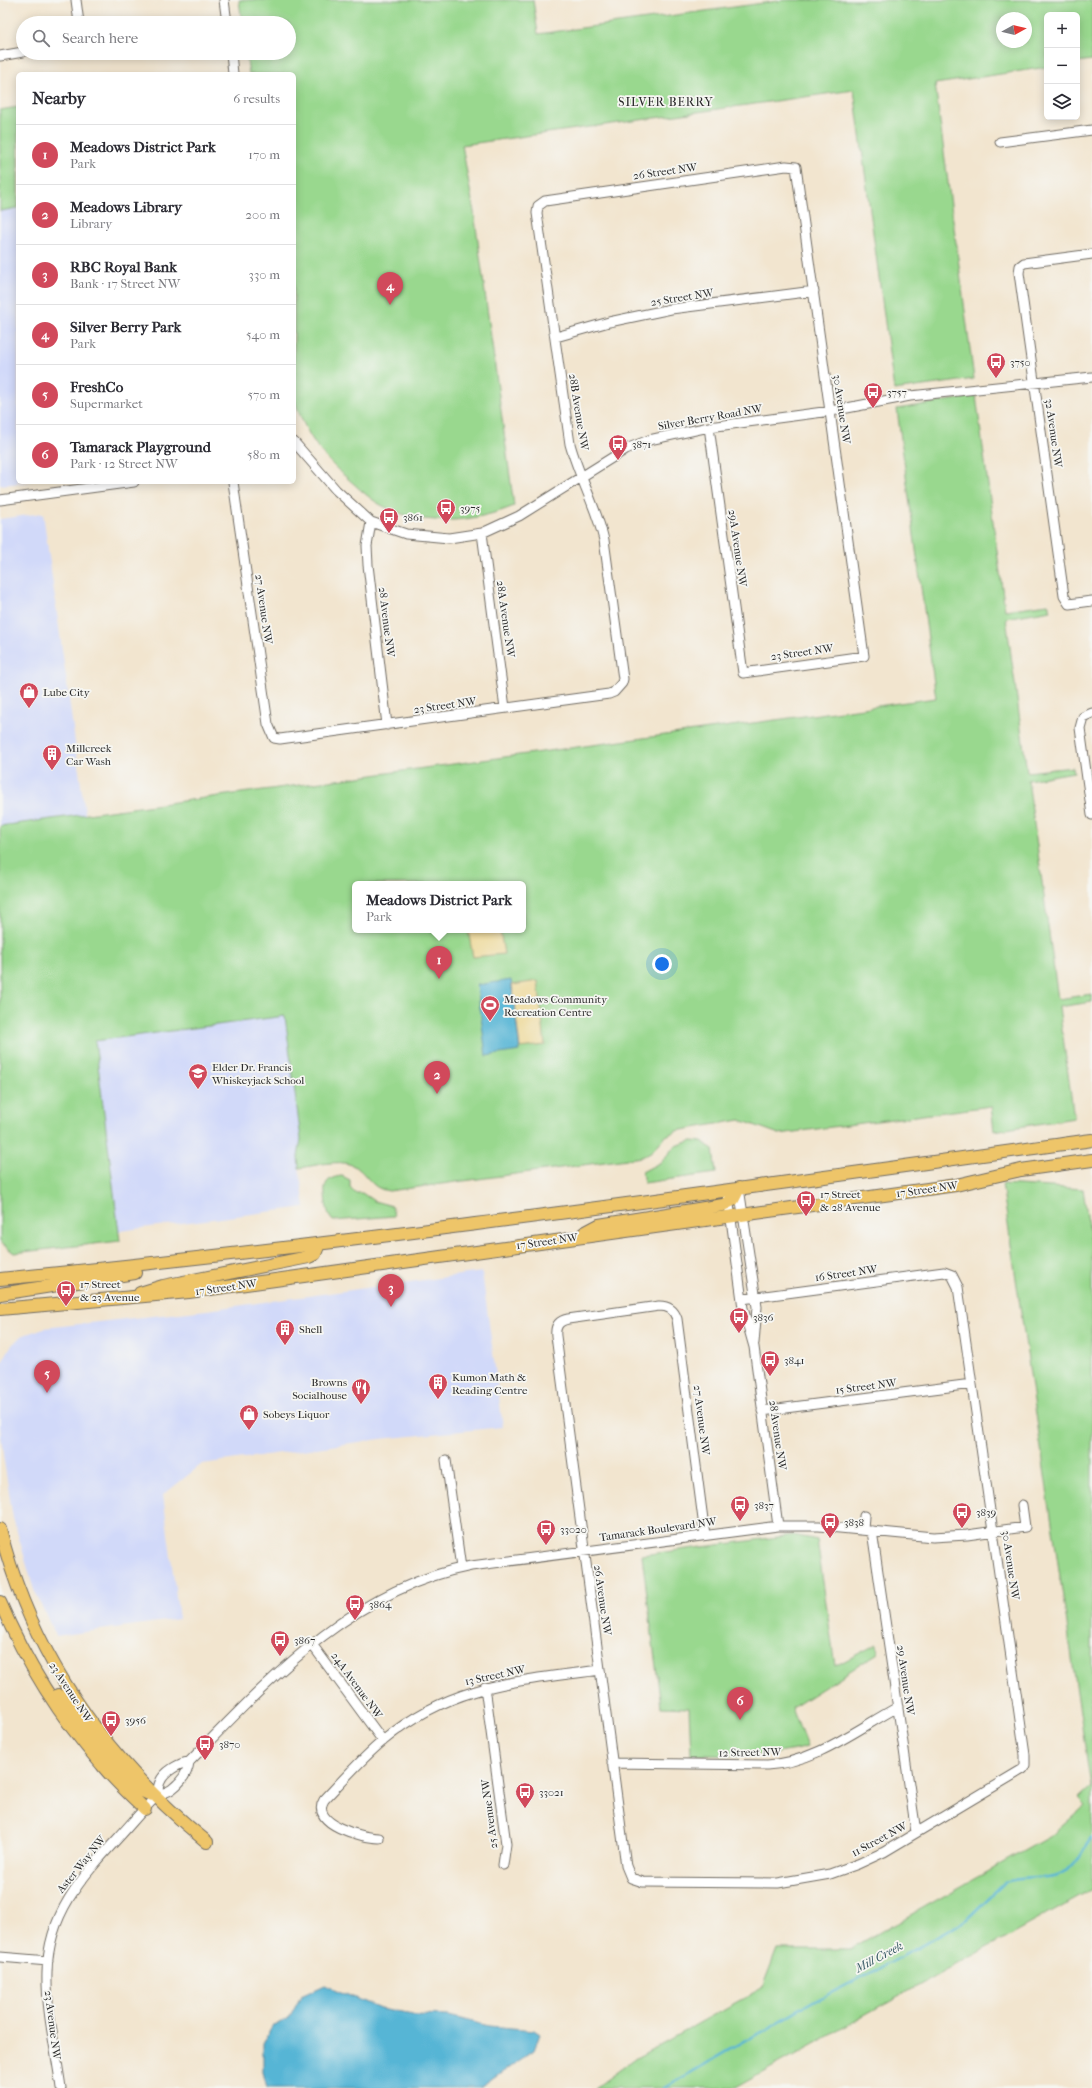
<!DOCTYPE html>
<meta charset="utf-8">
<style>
:root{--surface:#fff;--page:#f2f2f3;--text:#2b2b33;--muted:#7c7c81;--line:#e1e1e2;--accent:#d1495b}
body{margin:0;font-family:"IM FELL French Canon",serif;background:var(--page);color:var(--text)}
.controls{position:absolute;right:12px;top:12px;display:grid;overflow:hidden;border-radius:6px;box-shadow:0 2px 10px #0003}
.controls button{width:36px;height:36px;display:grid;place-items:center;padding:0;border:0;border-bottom:1px solid var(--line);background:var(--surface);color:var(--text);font:20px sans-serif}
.compass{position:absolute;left:996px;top:12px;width:36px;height:36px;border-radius:50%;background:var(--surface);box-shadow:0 2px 10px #0003;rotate:82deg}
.you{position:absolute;left:662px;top:964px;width:14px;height:14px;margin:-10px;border:3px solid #fff;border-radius:50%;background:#1a73e8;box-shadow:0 0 0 6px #1a73e833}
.badge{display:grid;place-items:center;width:26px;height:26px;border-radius:50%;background:var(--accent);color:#fff;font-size:13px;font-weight:700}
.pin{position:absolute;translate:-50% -33px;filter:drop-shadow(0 1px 2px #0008)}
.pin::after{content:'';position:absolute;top:21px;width:14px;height:12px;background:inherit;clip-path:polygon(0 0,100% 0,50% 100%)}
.popup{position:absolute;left:352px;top:881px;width:174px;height:52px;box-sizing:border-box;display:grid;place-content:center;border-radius:6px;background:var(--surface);filter:drop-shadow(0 1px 3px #0005);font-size:13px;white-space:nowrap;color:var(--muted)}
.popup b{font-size:15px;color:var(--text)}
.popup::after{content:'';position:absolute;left:50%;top:100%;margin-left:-8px;border:8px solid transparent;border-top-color:var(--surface)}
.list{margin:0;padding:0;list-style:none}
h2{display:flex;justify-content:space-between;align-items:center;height:52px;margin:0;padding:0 16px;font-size:17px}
h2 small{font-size:13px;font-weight:400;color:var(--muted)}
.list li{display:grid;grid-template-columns:26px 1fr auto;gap:12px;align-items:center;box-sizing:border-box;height:60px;padding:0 16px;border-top:1px solid var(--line)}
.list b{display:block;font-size:15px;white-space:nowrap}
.list p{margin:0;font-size:13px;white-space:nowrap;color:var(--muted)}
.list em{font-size:13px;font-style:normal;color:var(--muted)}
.icon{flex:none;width:22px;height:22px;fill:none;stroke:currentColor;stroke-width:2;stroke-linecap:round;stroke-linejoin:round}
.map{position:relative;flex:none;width:1092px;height:2088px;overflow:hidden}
.search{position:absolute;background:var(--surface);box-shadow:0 2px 10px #0003;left:16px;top:16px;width:280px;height:44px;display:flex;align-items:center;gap:10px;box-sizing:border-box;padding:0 14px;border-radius:22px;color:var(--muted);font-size:15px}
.panel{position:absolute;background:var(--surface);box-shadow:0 2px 10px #0003;left:16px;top:72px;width:280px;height:412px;border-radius:6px}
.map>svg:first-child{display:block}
.built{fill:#d1d9f9}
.green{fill:#99d88e;stroke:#62825c;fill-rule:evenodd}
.sand{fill:#eeda9e;stroke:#8c8264}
.water{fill:#57b5d5;stroke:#417080}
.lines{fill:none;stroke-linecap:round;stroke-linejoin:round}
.stream{stroke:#57b5d5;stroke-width:2.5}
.minor-casing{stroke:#716c64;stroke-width:11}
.major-casing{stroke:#716c64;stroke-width:14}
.minor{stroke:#fff;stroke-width:9}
.major{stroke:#eec569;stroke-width:12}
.labels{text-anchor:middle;stroke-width:3.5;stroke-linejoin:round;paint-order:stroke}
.street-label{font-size:11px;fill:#2b2b2b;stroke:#f6f6f2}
.poi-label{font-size:11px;fill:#2b2b2b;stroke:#f6f6f2;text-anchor:start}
.neighbourhood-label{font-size:12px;letter-spacing:1px;fill:#2b2b2b;stroke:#f6f6f2}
.water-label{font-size:12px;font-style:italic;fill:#3a5b66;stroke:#f6f6f2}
</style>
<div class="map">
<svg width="1092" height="2088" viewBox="0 0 1092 2088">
<rect width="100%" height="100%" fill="#f6f6f2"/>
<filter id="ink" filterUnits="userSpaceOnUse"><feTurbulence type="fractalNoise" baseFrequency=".025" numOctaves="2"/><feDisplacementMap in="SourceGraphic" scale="8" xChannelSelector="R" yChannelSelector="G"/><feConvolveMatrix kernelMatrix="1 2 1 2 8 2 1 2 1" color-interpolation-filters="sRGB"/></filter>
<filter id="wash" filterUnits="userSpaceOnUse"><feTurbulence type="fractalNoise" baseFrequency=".012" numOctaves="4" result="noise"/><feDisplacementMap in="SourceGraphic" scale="16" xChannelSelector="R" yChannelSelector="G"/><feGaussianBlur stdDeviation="0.9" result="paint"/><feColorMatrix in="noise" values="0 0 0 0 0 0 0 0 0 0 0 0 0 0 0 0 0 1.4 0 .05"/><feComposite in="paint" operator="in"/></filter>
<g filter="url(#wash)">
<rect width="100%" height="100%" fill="#f2e5cf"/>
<path class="built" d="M18,208V482H33L0,485V211Z
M43,513L85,814L0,826V519Z
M285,1016L301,1139L298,1162L305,1207L119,1231L94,1041Z
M482,1272L503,1427L380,1439L202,1464L163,1495L179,1619L56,1636L34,1590L13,1518L3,1455L0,1426V1366L11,1346L21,1336L44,1328L207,1310Z"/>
<path class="green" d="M239,0H533L538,34L785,0H1092V60L1077,62V15H1047V67L935,84L974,379L894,390L854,90L462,145L474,212L514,506C475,522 426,527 387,508C371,501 359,488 346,477C320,455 303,430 294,397V74H249L246,53H289V23H242ZM1002,18H1026V42H1002Z
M18,107V208L0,211V110Z
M976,396L1005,610L1048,604L1051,610L1006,618L1027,772L1073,767L1074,772L1028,780L1058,999L1092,994V1002L1059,1007L1074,1118L994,1131L991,1106L779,1134L740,1120L676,1131L666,1136L652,1151L642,1157L389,1191C369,1189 367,1171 352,1165C337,1159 314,1166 299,1168L298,1157L301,1139L285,1016L95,1041L120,1241L14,1253L0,1242V826L936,698L897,409ZM355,884H523V930H355Z
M692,1141L702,1142L713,1149L716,1173L644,1183L642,1172L661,1162L675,1146Z
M342,1176L350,1180V1187L356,1193H362L374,1201L392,1206L394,1216L333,1221C328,1216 328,1211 326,1204C324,1188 322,1178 342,1176Z
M1002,1184L1083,1189L1092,1249V1889L735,2088H595L636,2058L762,1988L777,1949H850L1052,1835L1086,1805L1079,1798L1091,1787Z
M793,1535L817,1540L835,1666L877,1644L878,1653L792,1708L807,1747C769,1758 730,1755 691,1755L689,1708L661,1707L642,1555Z"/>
<path class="sand" d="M468,930H500L504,954L473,957Z
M538,981L545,1045L520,1048L512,985Z"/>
<path class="water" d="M511,980L520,1051L486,1056L477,985Z
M325,1985L380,2009L413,2015L449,2016L489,2026L534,2030L540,2034L534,2050L480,2088H267L263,2072V2043L272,2027L290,2017L301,1996Z"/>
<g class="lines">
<path class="stream" d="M664,2088L815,2001L890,1963L953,1928L967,1919L1005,1882C1026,1875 1054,1883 1072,1867C1080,1859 1084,1846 1092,1838"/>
</g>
</g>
<g filter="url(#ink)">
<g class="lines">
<defs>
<path id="minor" d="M76,0L79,23
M224,0L227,23
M231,53L233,74
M0,56L23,52
M1000,142L1092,130
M1092,254L1024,263L1020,266L1019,273L1064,596L1069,604L1092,601
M556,337L609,322L671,309L814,291
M294,442L336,490L371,522L406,534L449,538L482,533L519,516L626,449L649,440L709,427L831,411L910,396L1092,377
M233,482L268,724L274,738L280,739L609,694L614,692L622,683L623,679L604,540C596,506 579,477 570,444L537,213L538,206L545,201L786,166L796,167L864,656L743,673L709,427
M0,500L134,482
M371,522L367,546L368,565L387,725
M482,533L505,708
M1092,713L1083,717L1080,728L1092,815
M739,1188L757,1307L754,1343
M728,1197L743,1308L754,1347L778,1526
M762,1411L972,1384
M446,1460L461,1568
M863,1530L864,1516
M872,1531L916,1832
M705,1535L677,1319C674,1310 669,1306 659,1306L568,1319C558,1321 555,1327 556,1336L626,1866L631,1878L643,1882L778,1883L830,1874L858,1864L884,1852L1023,1769L1025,1765V1755L958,1287L952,1275L944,1272L742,1299
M311,1643L383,1741
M485,1687L506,1844L503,1865
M612,1763L767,1765C815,1763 857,1729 898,1707
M157,1795C158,1791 158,1786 160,1782C164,1772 179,1763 189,1762
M379,1838C363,1838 309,1824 324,1800C343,1780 362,1758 384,1740C451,1684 518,1681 600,1670
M0,1957L48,1961
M61,2088C56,2050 46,2011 47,1973C48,1914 81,1878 119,1837C131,1824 143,1809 156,1797C160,1793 167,1793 172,1789C181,1782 188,1773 189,1762C270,1679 352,1589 471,1566L778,1526H819L933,1537L967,1535L1025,1527L1022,1505"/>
<path id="major" d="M584,1233L599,1225L723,1205L733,1200L739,1188
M0,1279C365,1243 728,1190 1092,1140
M140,1293L163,1286L309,1257L315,1254L319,1244
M0,1294L135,1273
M0,1309L189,1292L956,1185L1021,1170L1092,1160
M0,1529C32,1658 105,1759 207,1842
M0,1602C25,1661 60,1717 102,1765C115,1781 130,1795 145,1809
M58,1695C74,1716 129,1795 154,1795"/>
</defs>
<use href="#minor" class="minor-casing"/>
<use href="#major" class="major-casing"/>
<use href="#minor" class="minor"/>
<use href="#major" class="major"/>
</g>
</g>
<defs>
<symbol id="bus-pin" viewBox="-11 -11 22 30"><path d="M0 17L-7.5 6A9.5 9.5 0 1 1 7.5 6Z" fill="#d1495b" stroke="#f6f6f2"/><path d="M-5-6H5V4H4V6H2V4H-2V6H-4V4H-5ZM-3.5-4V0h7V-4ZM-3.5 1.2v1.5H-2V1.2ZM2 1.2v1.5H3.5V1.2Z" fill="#fff"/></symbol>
<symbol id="shop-pin" viewBox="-11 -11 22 30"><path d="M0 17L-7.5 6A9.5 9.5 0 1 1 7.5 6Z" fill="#d1495b" stroke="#f6f6f2"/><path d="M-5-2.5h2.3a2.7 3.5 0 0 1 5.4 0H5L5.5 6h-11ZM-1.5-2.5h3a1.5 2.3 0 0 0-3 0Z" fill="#fff"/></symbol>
<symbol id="building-pin" viewBox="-11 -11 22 30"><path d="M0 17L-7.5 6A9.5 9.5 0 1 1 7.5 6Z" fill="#d1495b" stroke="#f6f6f2"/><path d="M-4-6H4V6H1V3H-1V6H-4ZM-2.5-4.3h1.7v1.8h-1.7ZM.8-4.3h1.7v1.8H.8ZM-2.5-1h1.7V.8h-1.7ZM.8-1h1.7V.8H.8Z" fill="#fff"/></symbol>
<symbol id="stadium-pin" viewBox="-11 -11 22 30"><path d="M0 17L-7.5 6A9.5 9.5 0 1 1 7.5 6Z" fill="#d1495b" stroke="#f6f6f2"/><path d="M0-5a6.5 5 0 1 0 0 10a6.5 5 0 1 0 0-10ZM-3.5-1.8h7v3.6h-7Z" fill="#fff"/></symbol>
<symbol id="school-pin" viewBox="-11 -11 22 30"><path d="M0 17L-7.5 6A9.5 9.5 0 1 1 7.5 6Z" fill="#d1495b" stroke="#f6f6f2"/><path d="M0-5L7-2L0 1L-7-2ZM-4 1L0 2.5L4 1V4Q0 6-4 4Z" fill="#fff"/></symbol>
<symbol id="restaurant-pin" viewBox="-11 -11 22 30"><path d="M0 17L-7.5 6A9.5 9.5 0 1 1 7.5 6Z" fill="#d1495b" stroke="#f6f6f2"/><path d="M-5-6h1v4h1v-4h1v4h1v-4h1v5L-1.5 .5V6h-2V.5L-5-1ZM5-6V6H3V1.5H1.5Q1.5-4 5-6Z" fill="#fff"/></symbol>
</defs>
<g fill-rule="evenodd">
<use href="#bus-pin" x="985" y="351" width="22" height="30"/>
<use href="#bus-pin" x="862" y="381" width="22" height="30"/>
<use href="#bus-pin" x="607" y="433" width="22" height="30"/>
<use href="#bus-pin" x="435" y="497" width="22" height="30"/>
<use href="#bus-pin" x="378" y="506" width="22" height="30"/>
<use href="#shop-pin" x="18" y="681" width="22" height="30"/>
<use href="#building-pin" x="41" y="743" width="22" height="30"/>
<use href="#stadium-pin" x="479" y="994" width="22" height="30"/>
<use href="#school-pin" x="187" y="1062" width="22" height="30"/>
<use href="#bus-pin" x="795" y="1189" width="22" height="30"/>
<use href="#bus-pin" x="55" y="1279" width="22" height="30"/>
<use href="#bus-pin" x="728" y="1306" width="22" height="30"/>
<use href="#building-pin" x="274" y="1318" width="22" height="30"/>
<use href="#bus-pin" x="759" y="1349" width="22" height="30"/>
<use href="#building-pin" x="427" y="1372" width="22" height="30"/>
<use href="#restaurant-pin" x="350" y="1377" width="22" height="30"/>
<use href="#shop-pin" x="238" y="1403" width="22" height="30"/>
<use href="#bus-pin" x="729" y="1494" width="22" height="30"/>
<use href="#bus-pin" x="951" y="1501" width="22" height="30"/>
<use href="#bus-pin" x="819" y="1511" width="22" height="30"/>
<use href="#bus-pin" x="535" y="1518" width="22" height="30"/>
<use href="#bus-pin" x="344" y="1593" width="22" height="30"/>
<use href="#bus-pin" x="269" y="1629" width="22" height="30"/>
<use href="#bus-pin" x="100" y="1709" width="22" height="30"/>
<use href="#bus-pin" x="194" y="1733" width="22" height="30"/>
<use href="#bus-pin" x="514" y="1781" width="22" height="30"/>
</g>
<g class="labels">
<g class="street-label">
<text transform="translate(665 171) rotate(-8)" y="4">26 Street NW</text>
<text transform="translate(682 297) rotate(-9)" y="4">25 Street NW</text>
<text transform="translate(842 409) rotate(82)" y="4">30 Avenue NW</text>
<text transform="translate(579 412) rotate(81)" y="4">28B Avenue NW</text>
<text transform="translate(710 417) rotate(-10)" y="4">Silver Berry Road NW</text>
<text transform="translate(1054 433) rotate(82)" y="4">32 Avenue NW</text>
<text transform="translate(738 548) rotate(82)" y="4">29A Avenue NW</text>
<text transform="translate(264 609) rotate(82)" y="4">27 Avenue NW</text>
<text transform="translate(506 619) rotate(82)" y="4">28A Avenue NW</text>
<text transform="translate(387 622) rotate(83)" y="4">28 Avenue NW</text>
<text transform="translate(802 652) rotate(-8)" y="4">23 Street NW</text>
<text transform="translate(445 705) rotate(-8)" y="4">23 Street NW</text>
<text transform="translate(927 1189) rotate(-8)" y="4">17 Street NW</text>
<text transform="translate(547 1241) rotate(-8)" y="4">17 Street NW</text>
<text transform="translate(846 1273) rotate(-8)" y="4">16 Street NW</text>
<text transform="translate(226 1287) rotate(-8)" y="4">17 Street NW</text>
<text transform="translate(866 1386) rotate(-7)" y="4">15 Street NW</text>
<text transform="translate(702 1420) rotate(83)" y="4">27 Avenue NW</text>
<text transform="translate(778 1435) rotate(82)" y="4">28 Avenue NW</text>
<text transform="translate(658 1529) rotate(-8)" y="4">Tamarack Boulevard NW</text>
<text transform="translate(1011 1565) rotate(82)" y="4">30 Avenue NW</text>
<text transform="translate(603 1600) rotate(82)" y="4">26 Avenue NW</text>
<text transform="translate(495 1675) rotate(-12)" y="4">13 Street NW</text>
<text transform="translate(906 1680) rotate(82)" y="4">29 Avenue NW</text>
<text transform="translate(357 1685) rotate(54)" y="4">24A Avenue NW</text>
<text transform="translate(71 1692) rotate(57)" y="4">23 Avenue NW</text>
<text transform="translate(750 1752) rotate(-1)" y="4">12 Street NW</text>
<text transform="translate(489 1814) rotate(-97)" y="4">25 Avenue NW</text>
<text transform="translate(879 1839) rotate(-28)" y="4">11 Street NW</text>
<text transform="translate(81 1864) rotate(-51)" y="4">Aster Way NW</text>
<text transform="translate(53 2025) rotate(83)" y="4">23 Avenue NW</text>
</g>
<g class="poi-label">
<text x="1010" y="366">3750</text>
<text x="887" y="396">3757</text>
<text x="632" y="448">3871</text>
<text x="460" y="512">3975</text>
<text x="403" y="521">3861</text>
<text x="43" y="696">Lube City</text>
<text x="66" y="752">Millcreek<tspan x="66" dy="13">Car Wash</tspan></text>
<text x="504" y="1003">Meadows Community<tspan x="504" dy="13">Recreation Centre</tspan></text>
<text x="212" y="1071">Elder Dr. Francis<tspan x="212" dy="13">Whiskeyjack School</tspan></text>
<text x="820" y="1198">17 Street<tspan x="820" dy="13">&amp; 28 Avenue</tspan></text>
<text x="80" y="1288">17 Street<tspan x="80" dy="13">&amp; 23 Avenue</tspan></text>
<text x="753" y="1321">3836</text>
<text x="299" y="1333">Shell</text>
<text x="784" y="1364">3841</text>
<text x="452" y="1381">Kumon Math &amp;<tspan x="452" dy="13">Reading Centre</tspan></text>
<text x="347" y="1386" text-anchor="end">Browns<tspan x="347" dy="13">Socialhouse</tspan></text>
<text x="263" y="1418">Sobeys Liquor</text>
<text x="754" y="1509">3837</text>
<text x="976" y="1516">3839</text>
<text x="844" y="1526">3838</text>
<text x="560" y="1533">33020</text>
<text x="369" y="1608">3864</text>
<text x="294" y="1644">3867</text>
<text x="125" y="1724">3956</text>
<text x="219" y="1748">3870</text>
<text x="539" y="1796">33021</text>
</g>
<g class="neighbourhood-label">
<text x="666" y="106">SILVER BERRY</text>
</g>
<g class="water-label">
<text transform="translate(879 1957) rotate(-28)" y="4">Mill Creek</text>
</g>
</g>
</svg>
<div class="controls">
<button>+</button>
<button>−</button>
<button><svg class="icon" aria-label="layers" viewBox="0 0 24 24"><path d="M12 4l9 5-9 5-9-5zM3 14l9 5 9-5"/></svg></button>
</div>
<svg class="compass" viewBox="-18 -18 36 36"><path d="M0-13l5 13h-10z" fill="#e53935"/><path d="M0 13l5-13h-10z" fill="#7c7c81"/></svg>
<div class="you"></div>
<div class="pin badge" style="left:439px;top:979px">1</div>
<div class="popup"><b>Meadows District Park</b>Park</div>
<div class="pin badge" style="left:437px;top:1094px">2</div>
<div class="pin badge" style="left:391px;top:1307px">3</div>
<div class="pin badge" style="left:390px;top:305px">4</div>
<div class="pin badge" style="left:47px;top:1393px">5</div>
<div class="pin badge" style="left:740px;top:1720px">6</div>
<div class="search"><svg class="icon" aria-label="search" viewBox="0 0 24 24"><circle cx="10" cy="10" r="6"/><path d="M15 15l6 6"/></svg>Search here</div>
<section class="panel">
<h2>Nearby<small>6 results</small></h2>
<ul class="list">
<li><span class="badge">1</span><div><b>Meadows District Park</b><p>Park</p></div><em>170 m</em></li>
<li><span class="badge">2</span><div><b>Meadows Library</b><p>Library</p></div><em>200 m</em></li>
<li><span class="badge">3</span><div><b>RBC Royal Bank</b><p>Bank · 17 Street NW</p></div><em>330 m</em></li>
<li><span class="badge">4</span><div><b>Silver Berry Park</b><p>Park</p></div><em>540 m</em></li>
<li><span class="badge">5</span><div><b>FreshCo</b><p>Supermarket</p></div><em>570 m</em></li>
<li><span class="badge">6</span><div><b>Tamarack Playground</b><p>Park · 12 Street NW</p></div><em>580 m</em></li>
</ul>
</section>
</div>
